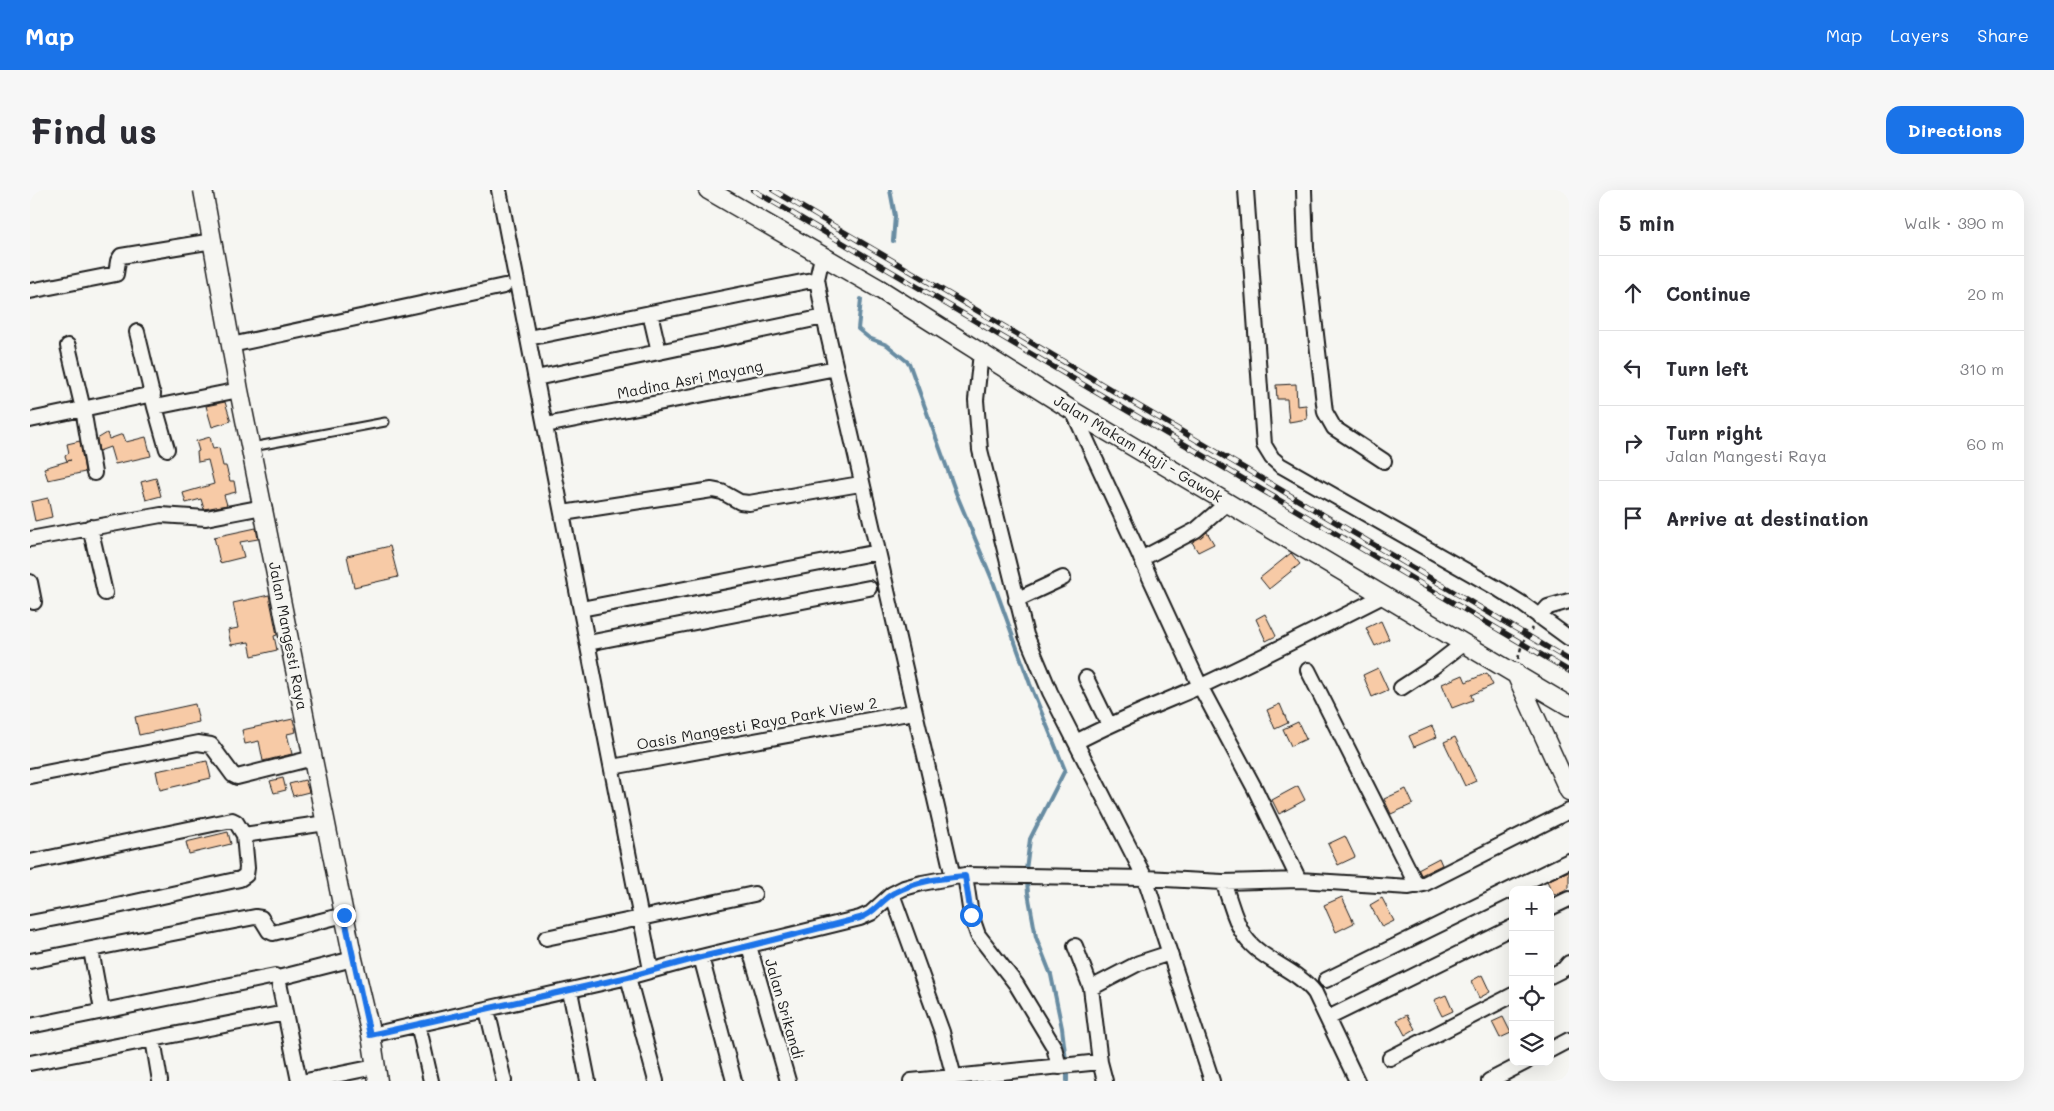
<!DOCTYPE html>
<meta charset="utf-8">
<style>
:root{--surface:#fff;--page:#f7f7f7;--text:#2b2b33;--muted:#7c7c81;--line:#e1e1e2;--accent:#1a73e8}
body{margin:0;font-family:Mali,sans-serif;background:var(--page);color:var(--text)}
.controls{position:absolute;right:15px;bottom:15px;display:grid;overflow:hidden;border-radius:10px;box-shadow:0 5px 20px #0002}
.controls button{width:45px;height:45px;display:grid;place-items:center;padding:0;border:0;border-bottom:1px solid var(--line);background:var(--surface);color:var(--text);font:25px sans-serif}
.stop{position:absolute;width:15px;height:15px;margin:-11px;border:4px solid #1a73e8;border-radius:50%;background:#fff}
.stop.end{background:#1a73e8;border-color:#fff;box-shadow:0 1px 5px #0008}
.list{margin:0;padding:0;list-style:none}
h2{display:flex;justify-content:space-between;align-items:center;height:65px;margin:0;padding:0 20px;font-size:21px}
h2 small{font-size:16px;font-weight:400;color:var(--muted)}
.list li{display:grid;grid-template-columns:32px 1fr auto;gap:15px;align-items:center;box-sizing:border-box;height:75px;padding:0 20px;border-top:1px solid var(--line)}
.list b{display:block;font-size:19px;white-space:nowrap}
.list p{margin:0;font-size:16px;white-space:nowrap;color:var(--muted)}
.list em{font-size:16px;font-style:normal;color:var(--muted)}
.icon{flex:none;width:28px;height:28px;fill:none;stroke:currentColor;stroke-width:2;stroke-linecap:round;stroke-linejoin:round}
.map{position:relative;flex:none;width:1539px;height:891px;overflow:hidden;border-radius:15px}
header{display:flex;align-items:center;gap:30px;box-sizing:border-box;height:70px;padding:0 25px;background:var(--accent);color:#fff}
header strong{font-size:24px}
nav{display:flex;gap:28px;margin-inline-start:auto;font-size:18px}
.intro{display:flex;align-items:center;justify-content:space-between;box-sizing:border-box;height:120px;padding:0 30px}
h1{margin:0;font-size:35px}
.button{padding:12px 22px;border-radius:15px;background:var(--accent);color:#fff;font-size:18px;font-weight:700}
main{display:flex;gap:30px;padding:0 30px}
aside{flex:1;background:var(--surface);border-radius:15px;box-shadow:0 5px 20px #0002}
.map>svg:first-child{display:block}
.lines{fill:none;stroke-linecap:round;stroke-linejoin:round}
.stream{stroke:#688ca2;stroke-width:4}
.building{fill:#f7caa6;stroke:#1c1c1c}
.service-casing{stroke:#1c1c1c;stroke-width:11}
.minor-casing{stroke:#1c1c1c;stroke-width:18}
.tertiary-casing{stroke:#1c1c1c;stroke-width:21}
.path{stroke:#1c1c1c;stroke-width:2.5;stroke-dasharray:4 4;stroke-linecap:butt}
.service{stroke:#f6f6f2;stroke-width:7}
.minor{stroke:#f6f6f2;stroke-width:14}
.tertiary{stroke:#f6f6f2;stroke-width:18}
.rail-casing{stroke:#1c1c1c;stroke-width:5.5}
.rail{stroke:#f6f6f2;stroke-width:4;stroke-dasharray:11;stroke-linecap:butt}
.route{stroke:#1a73e8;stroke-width:6}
.labels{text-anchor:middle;stroke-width:4.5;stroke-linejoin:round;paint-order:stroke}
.street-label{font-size:15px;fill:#1c1c1c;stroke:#f6f6f2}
</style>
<header>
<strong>Map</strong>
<nav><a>Map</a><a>Layers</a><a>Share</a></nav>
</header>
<div class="intro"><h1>Find us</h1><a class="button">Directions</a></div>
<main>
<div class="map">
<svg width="1539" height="891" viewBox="0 0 1539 891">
<rect width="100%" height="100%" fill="#f6f6f2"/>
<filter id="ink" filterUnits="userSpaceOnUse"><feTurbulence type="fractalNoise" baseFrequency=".02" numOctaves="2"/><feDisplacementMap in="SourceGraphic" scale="10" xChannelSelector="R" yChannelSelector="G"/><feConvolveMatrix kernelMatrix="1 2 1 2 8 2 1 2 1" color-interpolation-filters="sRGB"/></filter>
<g filter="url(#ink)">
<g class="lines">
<path class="stream" d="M860,0L865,26L863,51
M831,109L828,139L839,148L857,155L879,173L926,303L964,394L1000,494L1035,580L1000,649L996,680L998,703L1006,747L1021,785L1032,838L1036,871
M1037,878V891"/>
</g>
<path class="building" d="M1266,194L1267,216L1276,215L1277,229L1259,232L1257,209H1247L1246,195Z
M195,212L201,231L182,237L176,216Z
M77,243L79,249L93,244L96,252L116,247L121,266L85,274L80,257L69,261L67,249Z
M180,247L183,259L189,258L193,276H196L200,291H204L206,302L194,305L197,315L174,319L171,309L156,313L153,303L184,294L178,270L168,272L167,262L169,261L166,251Z
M50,251L55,282L18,290L14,278L41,270L37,271L35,266L39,263L37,254Z
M126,288L131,306L116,310L111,292Z
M18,308L22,327L5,331L1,312Z
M226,338L228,349L210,352L214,367L190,373L184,347Z
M1177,342L1184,354L1168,362L1162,352Z
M360,356L368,387L324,397L317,366Z
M1261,363L1270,374L1239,399L1230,388Z
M239,405L247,445L244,446L247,460L222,466L219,452L201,455L198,440L208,438L203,413Z
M1235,424L1246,446L1236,451L1226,429Z
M1351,431L1359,449L1345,456L1336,438Z
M1348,478L1358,500L1342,507L1333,485Z
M1457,483L1463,495L1441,505L1443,510L1422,518L1412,494L1433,485L1436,492Z
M165,514L169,532L109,545L105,527Z
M1250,514L1258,533L1245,539L1237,520Z
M263,529L266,542L257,544L262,564L233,571L229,551L215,554L212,540Z
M1268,532L1276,549L1261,556L1253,539Z
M1402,536L1407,547L1384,557L1379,546Z
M1425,547L1446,591L1435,596L1414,552Z
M177,571L181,588L130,600L126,581Z
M253,588L256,600L244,603L240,591Z
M275,590L279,602L263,606L259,594Z
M1268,596L1275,610L1249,624L1242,610Z
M1376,599L1383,614L1361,624L1354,609Z
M198,642L201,654L159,664L156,652Z
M1315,646L1325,667L1308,675L1298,654Z
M1409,668L1412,675L1391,685L1388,679Z
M1539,681V698L1524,705L1517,691Z
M1312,707L1324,733L1306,742L1294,715Z
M1352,708L1364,731L1352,737L1340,715Z
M1452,785L1460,802L1449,808L1441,791Z
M1416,805L1423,821L1412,826L1404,810Z
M1377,825L1385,839L1375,845L1367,830Z
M1473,827L1481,843L1470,848L1462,832Z"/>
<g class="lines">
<defs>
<path id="service" d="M222,257L355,232"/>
<path id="minor" d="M469,0L621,780
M1216,0L1234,255L1242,268L1250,275L1470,400L1491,413L1539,448
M1274,0L1276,58L1295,222L1304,238L1354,271
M792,67L787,89L794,127L923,687
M0,101L86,84L88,71L91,66L183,51
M620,123L629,162
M107,142L125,217L209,200
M498,148L787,89
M201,155L474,96
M38,156L53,219L64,283
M951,163L946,210L950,260L996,445L1020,502L1115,688L1182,891
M506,188L794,127
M125,217L137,259
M1043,221L1170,496L1225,599L1269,690
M0,230L123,204
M521,234L806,178
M533,323L682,300L692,302L710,312L719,313L830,294
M60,337L75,403
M0,349L131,325L176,328L233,317
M1111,369L1166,340L1198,312
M0,392L4,412
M986,410L1033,388
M551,419L848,362
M1509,427L1518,417L1539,411
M558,453L839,398
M1278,480L1387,696
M1056,488L1079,535
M1371,498L1403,477L1434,453
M1046,552C1087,530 1129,514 1171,496C1233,467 1294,436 1355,405
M582,577L878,523
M0,586L168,553L181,555L203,585L207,587L283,568
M0,672L202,630L206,632L214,645L296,633
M935,685L941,725L948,745L986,794L1024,857L1029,877
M1193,692C1200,709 1204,731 1215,747C1232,771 1267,779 1285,803L1327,891
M862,704L912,842L924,887L881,891
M1520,718L1539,709
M0,733L78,718L210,689L216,685L217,678L214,645
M516,748L724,704
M719,756L758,891
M1045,756L1061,798L1070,872L1075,891
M61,760L72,820
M671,767L704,891
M0,771L225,727L231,728L239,741L243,743L314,725
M1520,786L1534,779L1539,773
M598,787L626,891
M248,788L323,769
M1296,790L1539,671
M1061,798L1109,773L1140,763
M540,801L558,891
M457,820L474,891
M1298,828L1483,737
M388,834L401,891
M0,836L245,786L248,788L269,891
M341,845L598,787L671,767L830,728L841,723L862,704L874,698L892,693L935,685L1115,688L1193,692L1269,690L1379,697L1394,694L1539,621
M123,849L130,891
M1520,860L1539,850
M1360,868L1483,805
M0,873L255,823
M924,887L1070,872
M276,891L345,877
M1459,891L1496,872"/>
<path id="tertiary" d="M173,0L209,200L323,769L341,845L348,891
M678,0L848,98L1043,221L1539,516
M1485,482L1539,601"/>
</defs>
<use href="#service" class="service-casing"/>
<use href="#minor" class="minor-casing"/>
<use href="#tertiary" class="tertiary-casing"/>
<path class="path" d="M1488,469L1492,454L1502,438"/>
<use href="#service" class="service"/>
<use href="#minor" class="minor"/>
<use href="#tertiary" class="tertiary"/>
<defs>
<path id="rail" d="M723,0L1539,481
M743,0L1539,470"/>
</defs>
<use href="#rail" class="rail-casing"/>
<use href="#rail" class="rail"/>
</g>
</g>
<g class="lines" filter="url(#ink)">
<path class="route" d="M314,725L340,845L598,787L671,767L719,756L830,728C845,723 851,710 864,703C885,691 912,688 935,686L941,725"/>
</g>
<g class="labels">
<g class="street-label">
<text transform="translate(660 190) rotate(-11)" y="5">Madina Asri Mayang</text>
<text transform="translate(1108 259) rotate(31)" y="5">Jalan Makam Haji - Gawok</text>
<text transform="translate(258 446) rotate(79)" y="5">Jalan Mangesti Raya</text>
<text transform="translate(727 534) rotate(-10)" y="5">Oasis Mangesti Raya Park View 2</text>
<text transform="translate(754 819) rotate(74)" y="5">Jalan Srikandi</text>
</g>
</g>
</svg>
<div class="controls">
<button>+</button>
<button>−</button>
<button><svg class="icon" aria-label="locate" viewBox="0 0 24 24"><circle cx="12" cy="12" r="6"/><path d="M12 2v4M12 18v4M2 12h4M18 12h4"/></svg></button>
<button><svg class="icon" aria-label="layers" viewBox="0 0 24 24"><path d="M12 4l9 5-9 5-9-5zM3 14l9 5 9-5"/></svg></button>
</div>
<div class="stop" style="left:941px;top:725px"></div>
<div class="stop end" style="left:314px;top:725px"></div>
</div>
<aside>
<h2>5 min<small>Walk · 390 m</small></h2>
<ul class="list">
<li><svg class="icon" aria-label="ahead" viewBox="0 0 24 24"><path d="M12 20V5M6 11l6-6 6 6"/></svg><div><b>Continue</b></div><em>20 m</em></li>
<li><svg class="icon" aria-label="left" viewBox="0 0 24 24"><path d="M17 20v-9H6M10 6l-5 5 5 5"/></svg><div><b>Turn left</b></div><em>310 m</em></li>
<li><svg class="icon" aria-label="right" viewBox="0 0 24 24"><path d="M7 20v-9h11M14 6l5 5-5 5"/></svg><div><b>Turn right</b><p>Jalan Mangesti Raya</p></div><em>60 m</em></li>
<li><svg class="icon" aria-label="arrive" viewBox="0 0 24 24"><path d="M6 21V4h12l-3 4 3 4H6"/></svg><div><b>Arrive at destination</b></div></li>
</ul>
</aside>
</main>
